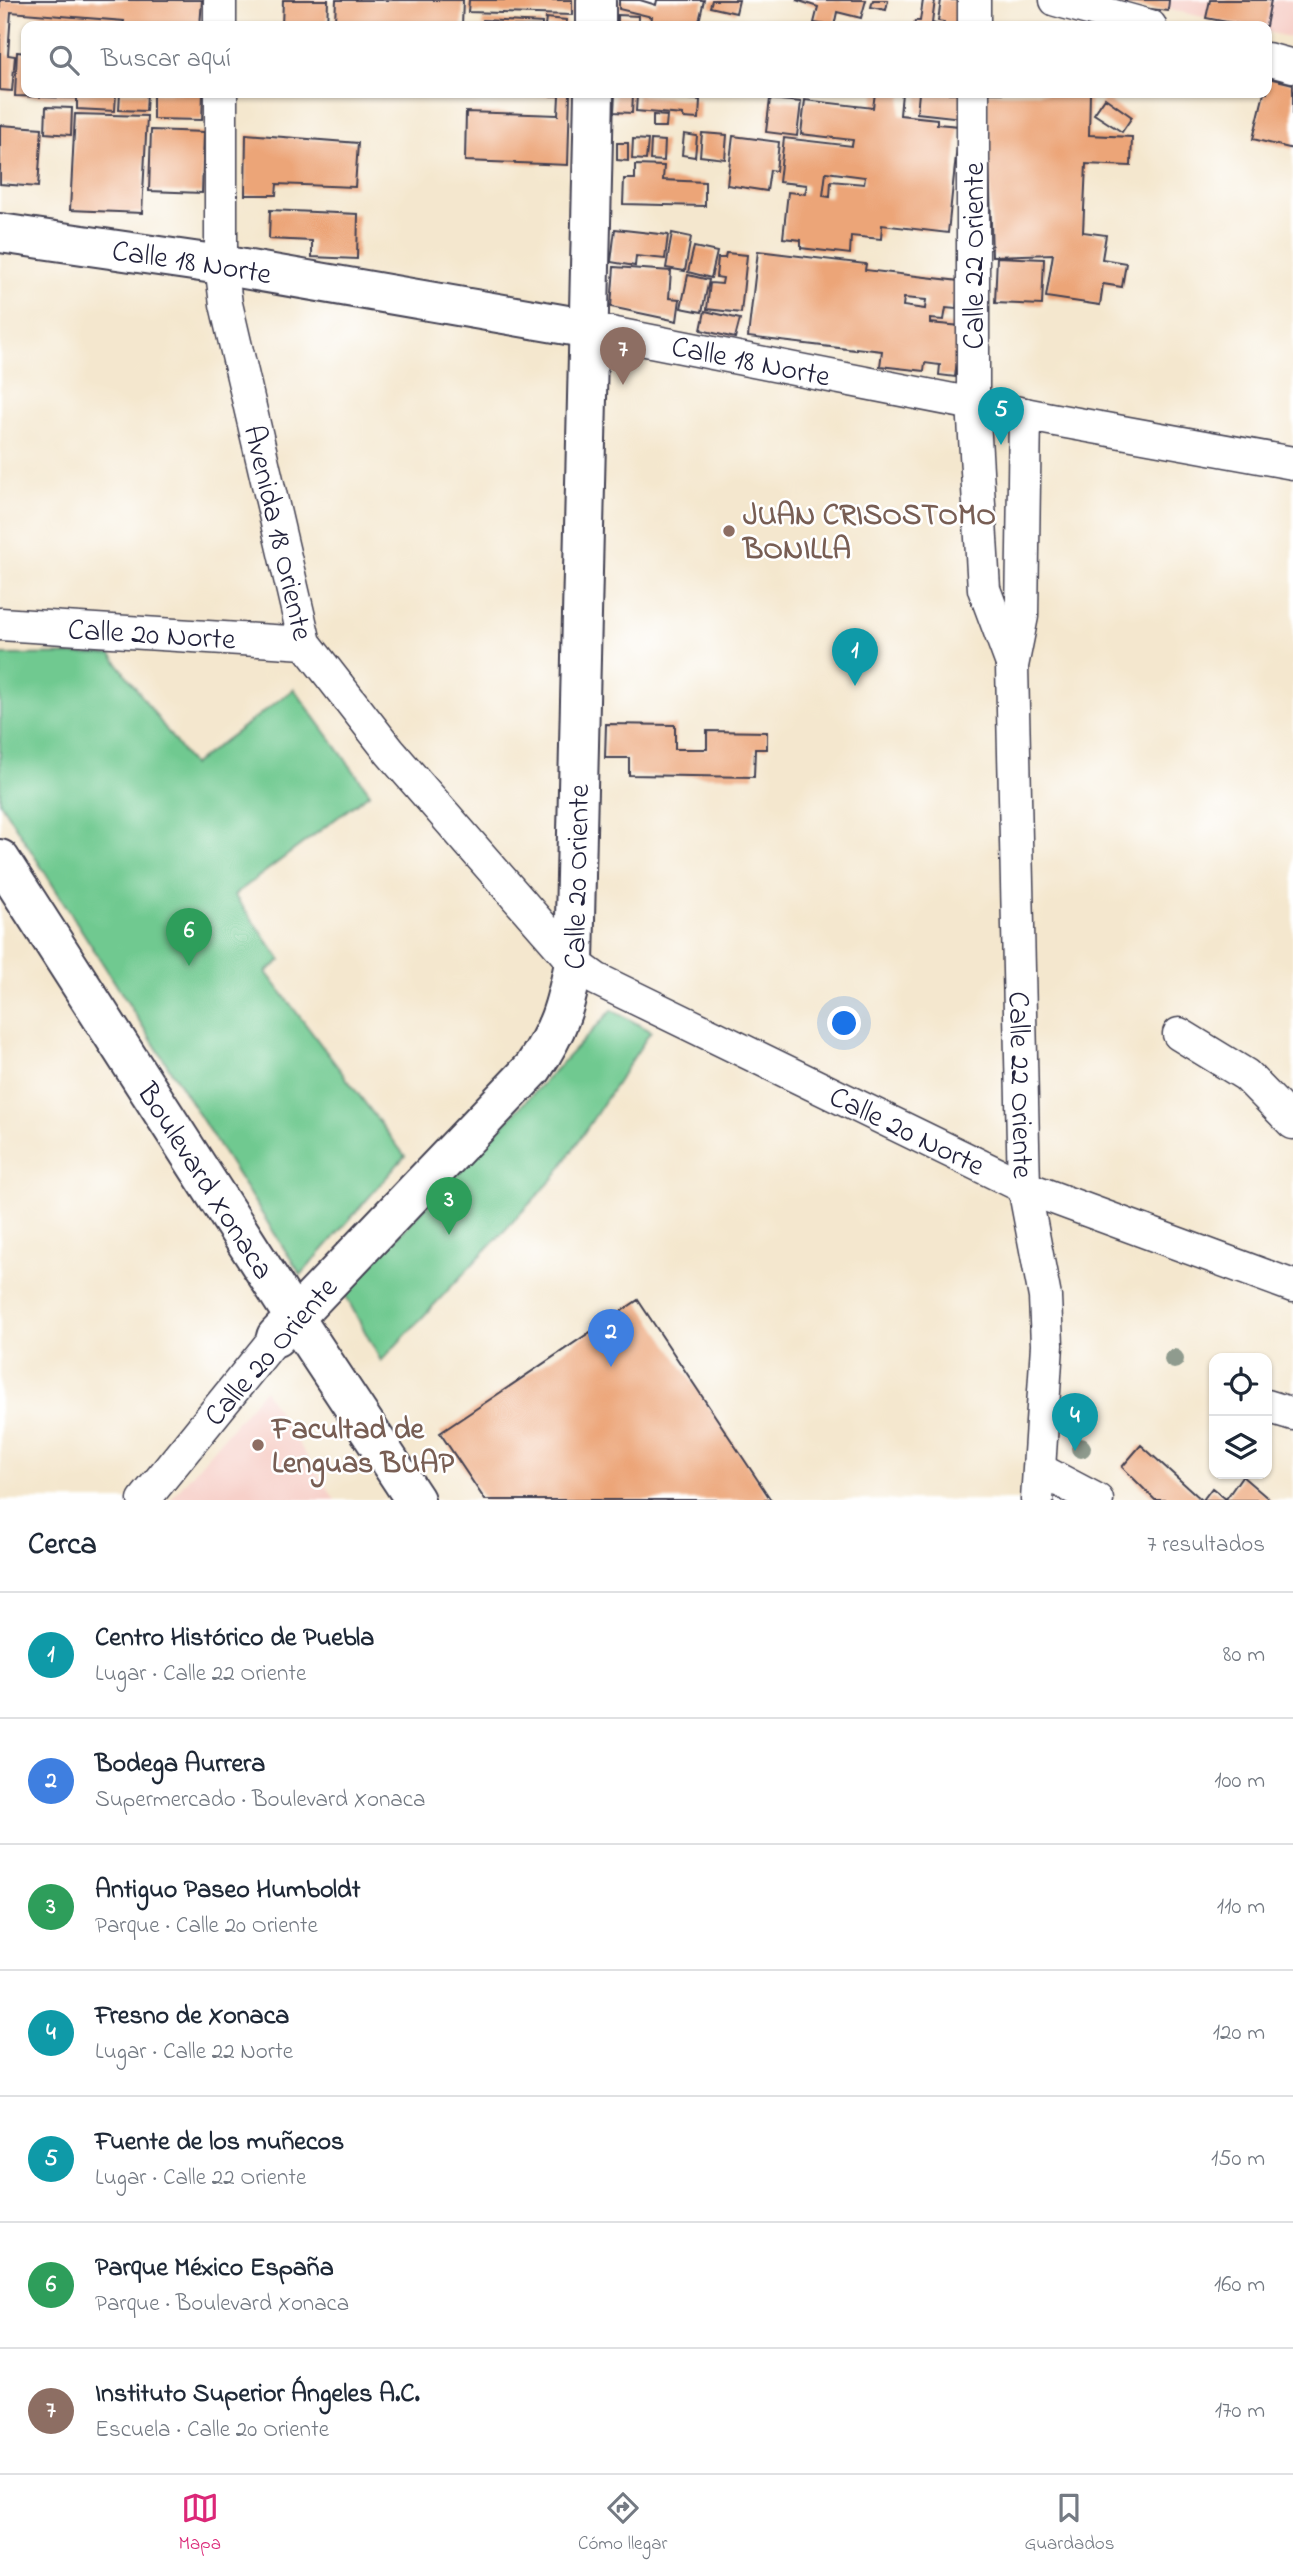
<!DOCTYPE html>
<html lang="es">
<meta charset="utf-8">
<style>
:root{--surface:#fff;--page:#f6f6f7;--text:#1f2937;--muted:#747a83;--line:#e0e1e3;--accent:#db2777}
body{margin:0;font-family:"Indie Flower",sans-serif;background:var(--page);color:var(--text)}
.controls{position:absolute;right:21px;bottom:21px;display:grid;overflow:hidden;border-radius:14px;box-shadow:0 2px 5px #0004}
.controls button{width:63px;height:63px;display:grid;place-items:center;padding:0;border:0;border-bottom:2px solid var(--line);background:var(--surface);color:var(--text);font:35px sans-serif}
.you{position:absolute;left:845px;top:1024px;width:24px;height:24px;margin:-18px;border:5px solid #fff;border-radius:50%;background:#1a73e8;box-shadow:0 0 0 10px #1a73e833}
.badge{display:grid;place-items:center;width:46px;height:46px;border-radius:50%;background:var(--accent);color:#fff;font-size:23px;font-weight:700}
.pin{position:absolute;translate:-50% -58px;filter:drop-shadow(0 2px 4px #0008)}
.pin::after{content:'';position:absolute;top:37px;width:24px;height:21px;background:inherit;clip-path:polygon(0 0,100% 0,50% 100%)}
.list{margin:0;padding:0;list-style:none}
h2{display:flex;justify-content:space-between;align-items:center;height:91px;margin:0;padding:0 28px;font-size:30px}
h2 small{font-size:23px;font-weight:400;color:var(--muted)}
.list li{display:grid;grid-template-columns:46px 1fr auto;gap:21px;align-items:center;box-sizing:border-box;height:126px;padding:0 28px;border-top:2px solid var(--line)}
.list b{display:block;font-size:26px;white-space:nowrap}
.list p{margin:0;font-size:23px;white-space:nowrap;color:var(--muted)}
.list em{font-size:23px;font-style:normal;color:var(--muted)}
.icon{flex:none;width:38px;height:38px;fill:none;stroke:currentColor;stroke-width:2;stroke-linecap:round;stroke-linejoin:round}
.map{position:relative;flex:none;width:1293px;height:1500px;overflow:hidden}
.search{position:absolute;background:var(--surface);box-shadow:0 2px 5px #0004;left:21px;right:21px;top:21px;height:77px;display:flex;align-items:center;gap:18px;box-sizing:border-box;padding:0 24px;border-radius:14px;color:var(--muted);font-size:26px}
.sheet{height:973px;background:var(--surface)}
nav{display:flex;justify-content:space-around;align-items:center;box-sizing:border-box;height:98px;border-top:2px solid var(--line);background:var(--surface);font-size:19px;color:var(--muted)}
nav a{display:grid;justify-items:center;gap:4px}
nav .on{color:var(--accent)}
.map>svg:first-child{display:block}
.built{fill:#f7d0c9}
.green{fill:#6fc990;stroke:#487666;stroke-width:2}
.building{fill:#eca578;fill-rule:evenodd}
.lines{fill:none;stroke-linecap:round;stroke-linejoin:round}
.minor-casing{stroke:#424051;stroke-width:35}
.tertiary-casing{stroke:#424051;stroke-width:42}
.secondary-casing{stroke:#424051;stroke-width:42}
.minor{stroke:#fff;stroke-width:32}
.tertiary{stroke:#fff;stroke-width:38}
.secondary{stroke:#fff;stroke-width:38}
.tree{fill:#8f9b8e}
.education-dot{fill:#8d6e63;stroke:#fff;stroke-width:2.5}
.labels{text-anchor:middle;stroke-width:5;stroke-linejoin:round;paint-order:stroke}
.street-label{font-size:30px;fill:#22223b;stroke:#fff}
.education-label{font-size:30px;font-weight:bold;fill:#785e54;stroke:#fff;text-anchor:start}
</style>
<div class="map">
<svg width="1293" height="1500" viewBox="0 0 1293 1500">
<rect width="100%" height="100%" fill="#fff"/>
<filter id="ink" filterUnits="userSpaceOnUse"><feTurbulence type="fractalNoise" baseFrequency=".0143" numOctaves="2"/><feDisplacementMap in="SourceGraphic" scale="14" xChannelSelector="R" yChannelSelector="G"/><feConvolveMatrix kernelMatrix="1 2 1 2 8 2 1 2 1" color-interpolation-filters="sRGB"/></filter>
<filter id="wash" filterUnits="userSpaceOnUse"><feTurbulence type="fractalNoise" baseFrequency=".00686" numOctaves="4" result="noise"/><feDisplacementMap in="SourceGraphic" scale="28" xChannelSelector="R" yChannelSelector="G"/><feGaussianBlur stdDeviation="1.57" result="paint"/><feColorMatrix in="noise" values="0 0 0 0 0 0 0 0 0 0 0 0 0 0 0 0 0 1.4 0 .05"/><feComposite in="paint" operator="in"/></filter>
<g filter="url(#wash)">
<rect width="100%" height="100%" fill="#f4e7ce"/>
<path class="built" d="M1128,0H1293V38L1267,32V26H1243Z
M264,1390L335,1500H170Z"/>
<path class="green" d="M111,654L192,765L294,689L370,793L234,895L281,960L266,972L405,1156L301,1275L0,802V655Z
M612,1010L651,1031L554,1178L381,1361L344,1293Z"/>
<g id="blocks">
<path class="building" d="M0,0H202L200,26H123L124,21L11,12L8,55L15,56L12,91L0,90Z
M283,0H328L327,26H282Z
M336,0H463L462,26L335,21Z
M469,0H572V15L468,12Z
M619,0H640L656,5L657,0H704L698,26L651,24L652,17L619,9Z
M712,0H739L736,13L710,7Z
M796,0H866L861,18L837,12L834,26L814,23L818,7Z
M873,0H888L886,10L871,7Z
M923,0H935L932,23L942,26H914L915,21H920Z
M941,0H965L962,26H944V22L938,21Z
M1125,0H1169L1168,11L1125,6Z
M1210,0H1271L1266,26H1248L1206,18Z
M618,15L638,16V26H618Z
M546,18L566,20V26H545Z
M33,20L91,23V26H33Z
M483,20L542,23V26H482Z
M17,52L26,53V93H116L115,111L77,109V98L15,96Z
M1268,78L1293,84V149L1253,139L1264,93H1267Z
M120,93H147L146,111L119,110Z
M153,93H203L202,120L153,119Z
M527,93H570L568,165L465,161L466,112L558,115L559,96L527,95Z
M875,93H902L900,115L937,119V124L959,126L948,233L882,225L881,239L851,236L850,254L801,248V240L783,238L788,192L805,194L807,185L779,182L784,138L852,146L853,140L801,134L805,100L873,108ZM826,172L865,177L864,184L831,181L830,197L823,196Z
M919,93H964L962,118L917,113Z
M987,93H1090L1089,135L1132,137L1131,166L1086,164L1083,232L1106,235L1102,259L1126,263L1122,287L1103,284L1100,305L1046,297L1053,254L992,256Z
M615,94L633,95L632,113L614,112Z
M637,95L700,100L699,119L683,118V115L636,111Z
M1105,98L1132,117L1122,132L1094,114Z
M770,99L801,102L797,136L766,132Z
M46,107L72,108L71,135L45,133Z
M75,114L147,116L142,213L70,210Z
M653,115L667,116L666,127H653Z
M0,125L42,128L38,187L0,184Z
M151,130L204,132L202,193L149,191Z
M702,133L727,135L725,159L700,156Z
M246,134L358,143L355,187L277,184L276,195H245Z
M684,134L697,136L695,157L682,155Z
M733,136L779,142L776,171L770,170L767,191L727,185Z
M633,139L648,140L646,160L632,159Z
M651,140L665,141L664,161L650,160Z
M617,143H628V161L617,160Z
M635,165L664,166L663,180L705,182V206L623,204L624,179H635Z
M270,210L358,214L357,259L312,257V241L269,239Z
M615,229L668,235L665,259L636,256L635,266L611,262Z
M672,233L691,237L685,271L666,268Z
M694,247L717,252L711,278L688,272Z
M758,251L866,264L865,270L959,281L956,309L946,308L944,320L930,319V323L961,326L955,377L939,375L940,365L925,363L924,371L880,366L882,351L856,348V350L748,337ZM904,298L926,300L925,309L903,306Z
M726,253L747,255L741,313L707,309L710,283L722,284L723,278L716,277L718,258H725Z
M997,257L1044,259L1042,305L995,303Z
M614,267L671,271L669,298L680,299L677,321L611,307Z
M688,275L709,280L702,312L681,308Z
M705,311L740,319L735,338L701,330Z
M606,724L675,725V749H707V731L767,732V749H755L754,777L629,775V758H605Z
M638,1300L771,1500H485L440,1433Z
M1141,1445L1202,1500H1155L1122,1467Z
M1242,1476L1270,1500H1203L1212,1488L1226,1499Z"/>
</g>
</g>
<g filter="url(#ink)">
<use href="#blocks" fill-opacity="0" stroke="#424051" stroke-width="2"/>
<g class="lines">
<defs>
<g id="minor">
<path d="M220,0V26"/>
<path d="M1056,0L1150,26"/>
<path d="M974,26V0"/>
<path d="M1267,59L1293,66"/>
<path id="s1" d="M221,93V265L226,304L305,643L390,752L574,963L596,979L1024,1187L1293,1286"/>
<path d="M973,93V403L984,589L1012,664"/>
<path id="s2" d="M590,329L1050,419L1293,463"/>
<path id="s3" d="M1025,414L1022,616L1012,666L1024,1187L1045,1297L1047,1345L1037,1500"/>
<path id="s4" d="M0,624L305,643"/>
<path d="M1179,1034L1246,1075L1293,1123"/>
<path d="M1267,1406L1293,1414"/>
<path d="M1040,1470L1097,1500"/>
<path d="M144,1500L276,1337"/>
</g>
<g id="tertiary">
<path d="M596,26V0"/>
<path id="s5" d="M0,233L221,265L590,329"/>
<path id="s6" d="M276,1337L533,1068C559,1029 565,1009 574,963L594,93"/>
</g>
<g id="secondary">
<path id="s7" d="M0,859L294,1317L415,1500"/>
</g>
</defs>
<use href="#minor" class="minor-casing"/>
<use href="#tertiary" class="tertiary-casing"/>
<use href="#secondary" class="secondary-casing"/>
<use href="#minor" class="minor"/>
<use href="#tertiary" class="tertiary"/>
<use href="#secondary" class="secondary"/>
</g>
<g class="tree">
<circle cx="1174" cy="1359" r="10"/>
<circle cx="1081" cy="1448" r="10"/>
</g>
</g>
<g class="education-dot">
<circle cx="729" cy="531" r="7"/>
<circle cx="258" cy="1445" r="7"/>
</g>
<g class="labels">
<g class="street-label">
<text transform="translate(973 256) rotate(-90)" y="10">Calle 22 Oriente</text>
<text dy="10" stroke="none"><textPath href="#s5" startOffset="194">Calle 18 Norte</textPath></text>
<text dy="10" stroke="none"><textPath href="#s2" startOffset="164">Calle 18 Norte</textPath></text>
<text dy="10" stroke="none"><textPath href="#s1" startOffset="446">Avenida 18 Oriente</textPath></text>
<text dy="10" stroke="none"><textPath href="#s4" startOffset="152">Calle 20 Norte</textPath></text>
<text dy="10" stroke="none"><textPath href="#s6" startOffset="572">Calle 20 Oriente</textPath></text>
<text dy="10" stroke="none"><textPath href="#s3" startOffset="672">Calle 22 Oriente</textPath></text>
<text dy="10" stroke="none"><textPath href="#s1" startOffset="1351">Calle 20 Norte</textPath></text>
<text dy="10" stroke="none"><textPath href="#s7" startOffset="382">Boulevard Xonaca</textPath></text>
<text transform="translate(270 1351) rotate(-49)" y="10">Calle 20 Oriente</text>
</g>
<g class="education-label">
<text x="743" y="524">JUAN CRISOSTOMO<tspan x="743" dy="34">BONILLA</tspan></text>
<text x="272" y="1438">Facultad de<tspan x="272" dy="34">Lenguas BUAP</tspan></text>
</g>
</g>
</svg>
<div class="controls">
<button><svg class="icon" aria-label="locate" viewBox="0 0 24 24"><circle cx="12" cy="12" r="6"/><path d="M12 2v4M12 18v4M2 12h4M18 12h4"/></svg></button>
<button><svg class="icon" aria-label="layers" viewBox="0 0 24 24"><path d="M12 4l9 5-9 5-9-5zM3 14l9 5 9-5"/></svg></button>
</div>
<div class="you"></div>
<div class="pin badge" style="left:855px;top:686px;background:#0f9aa8">1</div>
<div class="pin badge" style="left:611px;top:1367px;background:#3f7fe0">2</div>
<div class="pin badge" style="left:449px;top:1235px;background:#2e9e5b">3</div>
<div class="pin badge" style="left:1075px;top:1451px;background:#0f9aa8">4</div>
<div class="pin badge" style="left:1001px;top:445px;background:#0f9aa8">5</div>
<div class="pin badge" style="left:189px;top:966px;background:#2e9e5b">6</div>
<div class="pin badge" style="left:623px;top:385px;background:#8d6e63">7</div>
<div class="search"><svg class="icon" aria-label="search" viewBox="0 0 24 24"><circle cx="10" cy="10" r="6"/><path d="M15 15l6 6"/></svg>Buscar aquí</div>
</div>
<section class="sheet">
<h2>Cerca<small>7 resultados</small></h2>
<ul class="list">
<li><span class="badge" style="background:#0f9aa8">1</span><div><b>Centro Histórico de Puebla</b><p>Lugar · Calle 22 Oriente</p></div><em>80 m</em></li>
<li><span class="badge" style="background:#3f7fe0">2</span><div><b>Bodega Aurrera</b><p>Supermercado · Boulevard Xonaca</p></div><em>100 m</em></li>
<li><span class="badge" style="background:#2e9e5b">3</span><div><b>Antiguo Paseo Humboldt</b><p>Parque · Calle 20 Oriente</p></div><em>110 m</em></li>
<li><span class="badge" style="background:#0f9aa8">4</span><div><b>Fresno de Xonaca</b><p>Lugar · Calle 22 Norte</p></div><em>120 m</em></li>
<li><span class="badge" style="background:#0f9aa8">5</span><div><b>Fuente de los muñecos</b><p>Lugar · Calle 22 Oriente</p></div><em>150 m</em></li>
<li><span class="badge" style="background:#2e9e5b">6</span><div><b>Parque México España</b><p>Parque · Boulevard Xonaca</p></div><em>160 m</em></li>
<li><span class="badge" style="background:#8d6e63">7</span><div><b>Instituto Superior Ángeles A.C.</b><p>Escuela · Calle 20 Oriente</p></div><em>170 m</em></li>
</ul>
</section>
<nav>
<a class="on"><svg class="icon" aria-label="map" viewBox="0 0 24 24"><path d="M3 6l6-2 6 2 6-2v14l-6 2-6-2-6 2zM9 4v14M15 6v14"/></svg>Mapa</a>
<a><svg class="icon" aria-label="directions" viewBox="0 0 24 24"><path d="M12 3l9 9-9 9-9-9zM9 14v-3h6M13 9l2 2-2 2"/></svg>Cómo llegar</a>
<a><svg class="icon" aria-label="saved" viewBox="0 0 24 24"><path d="M7 4h10v16l-5-4-5 4z"/></svg>Guardados</a>
</nav>
